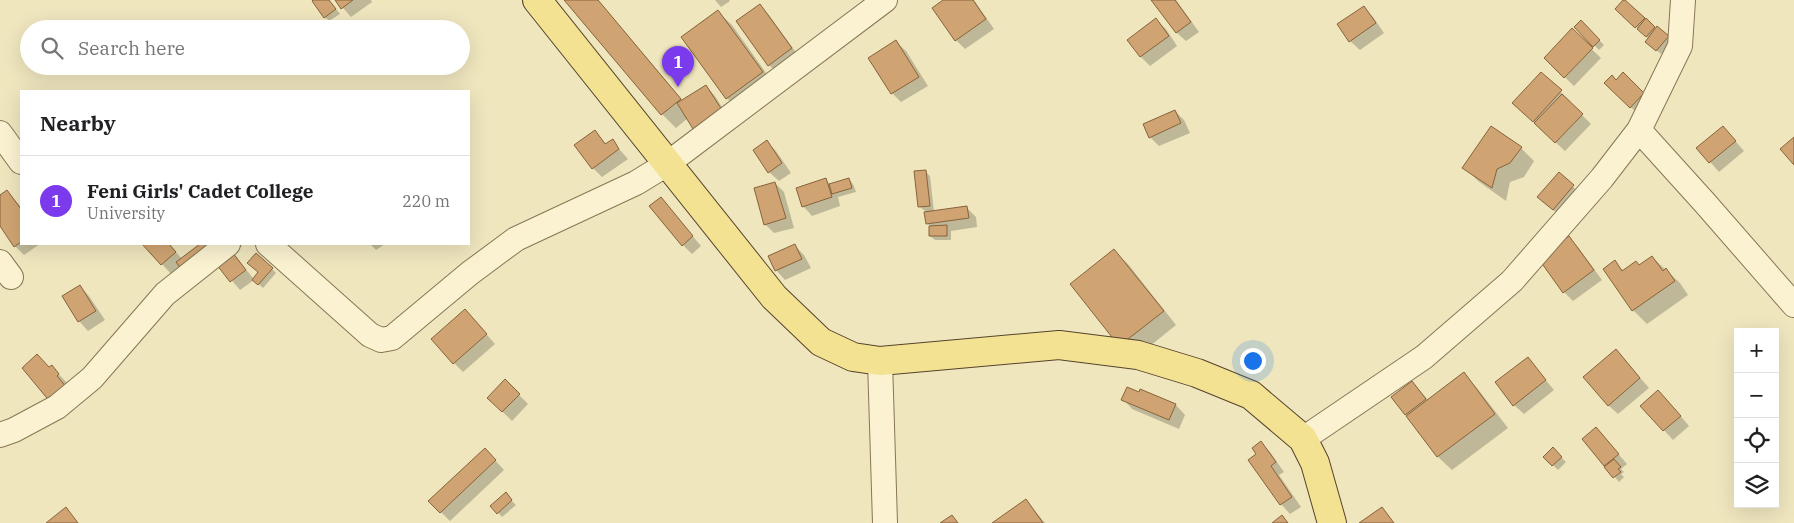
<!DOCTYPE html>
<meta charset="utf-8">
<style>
:root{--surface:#fff;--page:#f6f6f6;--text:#202124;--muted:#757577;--line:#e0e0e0;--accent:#7c3aed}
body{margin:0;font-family:"IBM Plex Serif",serif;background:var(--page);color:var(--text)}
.controls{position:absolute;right:15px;bottom:15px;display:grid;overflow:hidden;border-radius:0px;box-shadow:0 5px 20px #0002}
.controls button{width:45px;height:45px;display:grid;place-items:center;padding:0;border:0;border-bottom:1px solid var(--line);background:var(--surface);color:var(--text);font:25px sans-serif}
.you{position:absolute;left:1252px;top:360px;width:18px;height:18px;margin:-12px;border:4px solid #fff;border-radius:50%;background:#1a73e8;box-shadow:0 0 0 8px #1a73e833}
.badge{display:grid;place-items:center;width:32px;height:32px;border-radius:50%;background:var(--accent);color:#fff;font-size:16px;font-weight:700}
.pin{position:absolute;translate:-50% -41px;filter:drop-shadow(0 1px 2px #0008)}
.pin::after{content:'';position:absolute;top:26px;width:18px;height:15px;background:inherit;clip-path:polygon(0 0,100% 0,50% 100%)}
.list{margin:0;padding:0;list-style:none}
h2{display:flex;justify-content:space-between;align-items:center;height:65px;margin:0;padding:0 20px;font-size:21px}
h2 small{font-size:16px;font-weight:400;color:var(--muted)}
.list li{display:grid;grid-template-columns:32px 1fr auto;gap:15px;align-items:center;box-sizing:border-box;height:90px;padding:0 20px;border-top:1px solid var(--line)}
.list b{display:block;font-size:19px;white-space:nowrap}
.list p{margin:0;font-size:16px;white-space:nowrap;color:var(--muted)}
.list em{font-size:16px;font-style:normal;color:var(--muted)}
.icon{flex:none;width:28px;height:28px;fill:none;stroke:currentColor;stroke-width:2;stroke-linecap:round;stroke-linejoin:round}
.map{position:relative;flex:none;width:1794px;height:523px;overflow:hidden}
.search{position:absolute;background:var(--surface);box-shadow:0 5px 20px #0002;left:20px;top:20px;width:450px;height:55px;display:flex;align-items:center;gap:12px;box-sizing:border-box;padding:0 18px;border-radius:28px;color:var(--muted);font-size:19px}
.panel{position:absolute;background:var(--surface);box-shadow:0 5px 20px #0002;left:20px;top:90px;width:450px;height:155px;border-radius:0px}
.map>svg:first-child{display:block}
.shadow{fill:#0003}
.building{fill:#cfa472;stroke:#87633b}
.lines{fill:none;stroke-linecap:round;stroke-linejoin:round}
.minor-casing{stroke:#887656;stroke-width:26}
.major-casing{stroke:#55432b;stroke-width:30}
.minor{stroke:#faf2d1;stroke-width:24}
.major{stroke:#f4e293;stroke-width:28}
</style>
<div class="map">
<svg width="1794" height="523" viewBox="0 0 1794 523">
<rect width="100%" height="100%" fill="#efe6be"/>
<path class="shadow" d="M315,0H329L340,14L329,21L325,17Z
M336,0H371L372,2L351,17Z
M566,0H598L683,101L706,86L715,96L730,120L703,137L694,128L688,118L676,128L662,114Z
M715,0H729L730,1L721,7Z
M945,0H974L994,29L965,49L956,40Z
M1153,0H1176L1199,32L1186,41L1176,32Z
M1624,0L1656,30L1672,41L1661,54L1651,46L1649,39L1621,13Z
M760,6L769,15L800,58L778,74L769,65Z
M1364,8L1373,17L1384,33L1360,50L1350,41Z
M718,12L732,25L776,87L741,112L727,98L683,37Z
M1156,20L1166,29L1177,46L1150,66L1141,57L1128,40Z
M1581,22L1604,45L1599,50L1576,27Z
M1572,30L1601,58L1574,86L1545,58Z
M896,42L906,51L928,86L901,102L892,93Z
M1541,73L1570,101L1569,102L1591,124L1565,151L1523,112Z
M1623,74L1653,103L1640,116L1606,83L1616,81Z
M1175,111L1184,120L1190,133L1159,146L1150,137Z
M1723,127L1744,151L1719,172L1698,148Z
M595,131L607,145L612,141L628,159L602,177L593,168Z
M767,142L776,151L791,173L779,181L769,172Z
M1521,148L1534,161L1524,177L1510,182L1506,201L1478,181L1464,167Z
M925,171L930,176L934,212L967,208L976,217L977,227L951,231V240H935L930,236V226L927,223L925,211L920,207Z
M1559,174L1582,195L1563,219L1539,197Z
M825,179L831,185L849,179L853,184L856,192L838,197L840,206L812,216L803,206Z
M775,183L784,192L794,228L774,233L765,224Z
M7,191L21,207V244H40L24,255L15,246L0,224V196Z
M661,198L701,246L692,254L683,245Z
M1569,238L1578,247L1602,280L1573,301L1564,292Z
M144,244H169L182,259L203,244H240L242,246L232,253L254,279L259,273L272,269L276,273L263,288L254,280L240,290L218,264L180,266L171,274Z
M370,244H385L376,250Z
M795,246L804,255L811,268L785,280L776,270Z
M1114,251L1128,264L1176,325L1134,359L1120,345Z
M1652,257L1680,283L1688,295L1647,324L1633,310L1605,269L1614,262L1624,271L1640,266Z
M80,286L89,296L105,320L88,331L79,321Z
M474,320L495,344L463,372L454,363Z
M1528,359L1554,390L1524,414L1514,405Z
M1625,360L1649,388L1618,414L1608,405Z
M52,367L68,384L76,399L49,369Z
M1464,374L1477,388L1508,428L1452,470L1438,457L1406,414L1412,382L1429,401Z
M505,381L528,404L512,421L488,398Z
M1141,390L1176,405L1185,415L1179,429L1132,409L1123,399L1140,394Z
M1668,401L1689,426L1673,440L1642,406Z
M1596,428L1627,464L1621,469L1624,472L1621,474L1624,477L1619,482L1583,439Z
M1261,443L1270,452L1284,472L1279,475L1301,507L1290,514L1281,504L1250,460L1258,454Z
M1553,449L1566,462L1558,470L1545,457Z
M494,459L504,470L450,521L430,501Z
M510,499L516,505L502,517L492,506Z
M1026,500L1045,523H994Z"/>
<path class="building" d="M313,0H329L336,9L324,18L312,1Z
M335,0H353L341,9Z
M564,0H598L681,99L661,115Z
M943,0H973L986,19L955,41L932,8Z
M1151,0H1175L1191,22L1176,33Z
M1623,0H1625L1645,18L1635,28L1615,9Z
M760,4L792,48L768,66L736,21Z
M1364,6L1376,23L1349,42L1337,24Z
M718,10L763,72L726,99L681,37Z
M1156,18L1169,36L1140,57L1127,40Z
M1646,18L1655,27L1646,37L1637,29Z
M1581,20L1600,40L1593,47L1574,27Z
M1657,26L1669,36L1656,51L1645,42Z
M1572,28L1593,48L1564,78L1544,58Z
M896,40L919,77L891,94L868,58Z
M1541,72L1562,90L1533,122L1512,103Z
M1623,72L1644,93L1630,108L1604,83L1612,75L1616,80Z
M706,85L722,110L693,129L677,103Z
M1562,94L1583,114L1555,143L1534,123Z
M1175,110L1181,123L1149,138L1143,124Z
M1491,126L1522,147L1510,163L1497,169L1492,188L1462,168Z
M1723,126L1736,141L1709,163L1696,148Z
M595,130L605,144L613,139L619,149L592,169L574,145Z
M1794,137V165L1780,149Z
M767,140L782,163L768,173L753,150Z
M926,170L930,206L918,207L914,171Z
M1559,172L1574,185L1553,210L1537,197Z
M826,178L832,197L802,207L796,188Z
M849,178L852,188L832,194L829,184Z
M775,182L786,218L764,225L754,188Z
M7,190L21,209V242L14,247L0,226V195Z
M661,197L693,236L682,246L649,206Z
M967,206L969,218L926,224L924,212Z
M947,225V236H929V226Z
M1569,236L1594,270L1563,293L1538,258Z
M142,244H169L176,252L161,265Z
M200,244H223L184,273L176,262Z
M795,244L802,259L775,271L768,256Z
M1114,249L1164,311L1119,346L1070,284Z
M233,253L246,270L230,282L217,265Z
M256,253L273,268L258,285L252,280L258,272L247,263Z
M1652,256L1663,271L1666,268L1675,281L1632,311L1603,269L1615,260L1622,271L1636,261L1639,265Z
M80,285L96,311L78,322L62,296Z
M465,309L487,334L453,364L431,339Z
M1616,349L1640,378L1608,406L1583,377Z
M37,354L49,367L52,365L59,374L57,376L68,389L51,403L22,368Z
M1528,357L1546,380L1513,406L1495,382Z
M1464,372L1495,414L1437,457L1406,416Z
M505,379L520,394L502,412L487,398Z
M1412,381L1426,399L1405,415L1391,397Z
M1127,387L1139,392L1140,389L1176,404L1169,420L1121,400Z
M1658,390L1681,416L1663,431L1640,406Z
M1596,427L1619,454L1604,466L1582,439Z
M1261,441L1276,462L1271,466L1292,497L1280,505L1248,460L1256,454L1252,448Z
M1553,447L1562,457L1552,466L1543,457Z
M485,448L496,460L440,513L428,501Z
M1614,459L1621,467L1618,469L1621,472L1613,478L1604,467Z
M506,492L512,500L497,514L490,506Z
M1026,499L1043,523H992Z
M66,507L78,523H46Z
M1382,507L1394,523H1359Z
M952,515L958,523H940Z
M1282,515L1288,523H1272Z"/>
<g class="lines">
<defs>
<path id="minor" d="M1639,130L1705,203L1794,305
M0,133L21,162
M268,244L370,335L381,340L392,338L470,273L516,239L636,183L667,164L885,0
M0,262L11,277
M880,361L885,523
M0,435L14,430L57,407L92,378L165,294L228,244
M1303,439L1424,357L1512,281L1602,178L1639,130L1680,46L1683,0"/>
<path id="major" d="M537,0L774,297L821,342L853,357L880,361L1059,345L1138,355L1197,373L1251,395L1303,439L1315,463L1332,523"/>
</defs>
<use href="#minor" class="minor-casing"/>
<use href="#major" class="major-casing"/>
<use href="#minor" class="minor"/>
<use href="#major" class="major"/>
</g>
</svg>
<div class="controls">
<button>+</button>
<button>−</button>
<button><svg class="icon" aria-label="locate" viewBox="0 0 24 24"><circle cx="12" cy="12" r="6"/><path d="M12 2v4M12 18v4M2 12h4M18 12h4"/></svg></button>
<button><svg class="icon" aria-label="layers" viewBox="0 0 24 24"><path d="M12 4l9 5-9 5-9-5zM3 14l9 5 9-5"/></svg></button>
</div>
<div class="you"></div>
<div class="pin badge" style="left:678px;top:87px">1</div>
<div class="search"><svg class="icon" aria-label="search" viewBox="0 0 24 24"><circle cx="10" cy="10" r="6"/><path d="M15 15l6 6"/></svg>Search here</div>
<section class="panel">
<h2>Nearby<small></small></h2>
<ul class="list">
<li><span class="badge">1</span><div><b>Feni Girls' Cadet College</b><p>University</p></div><em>220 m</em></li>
</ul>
</section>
</div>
